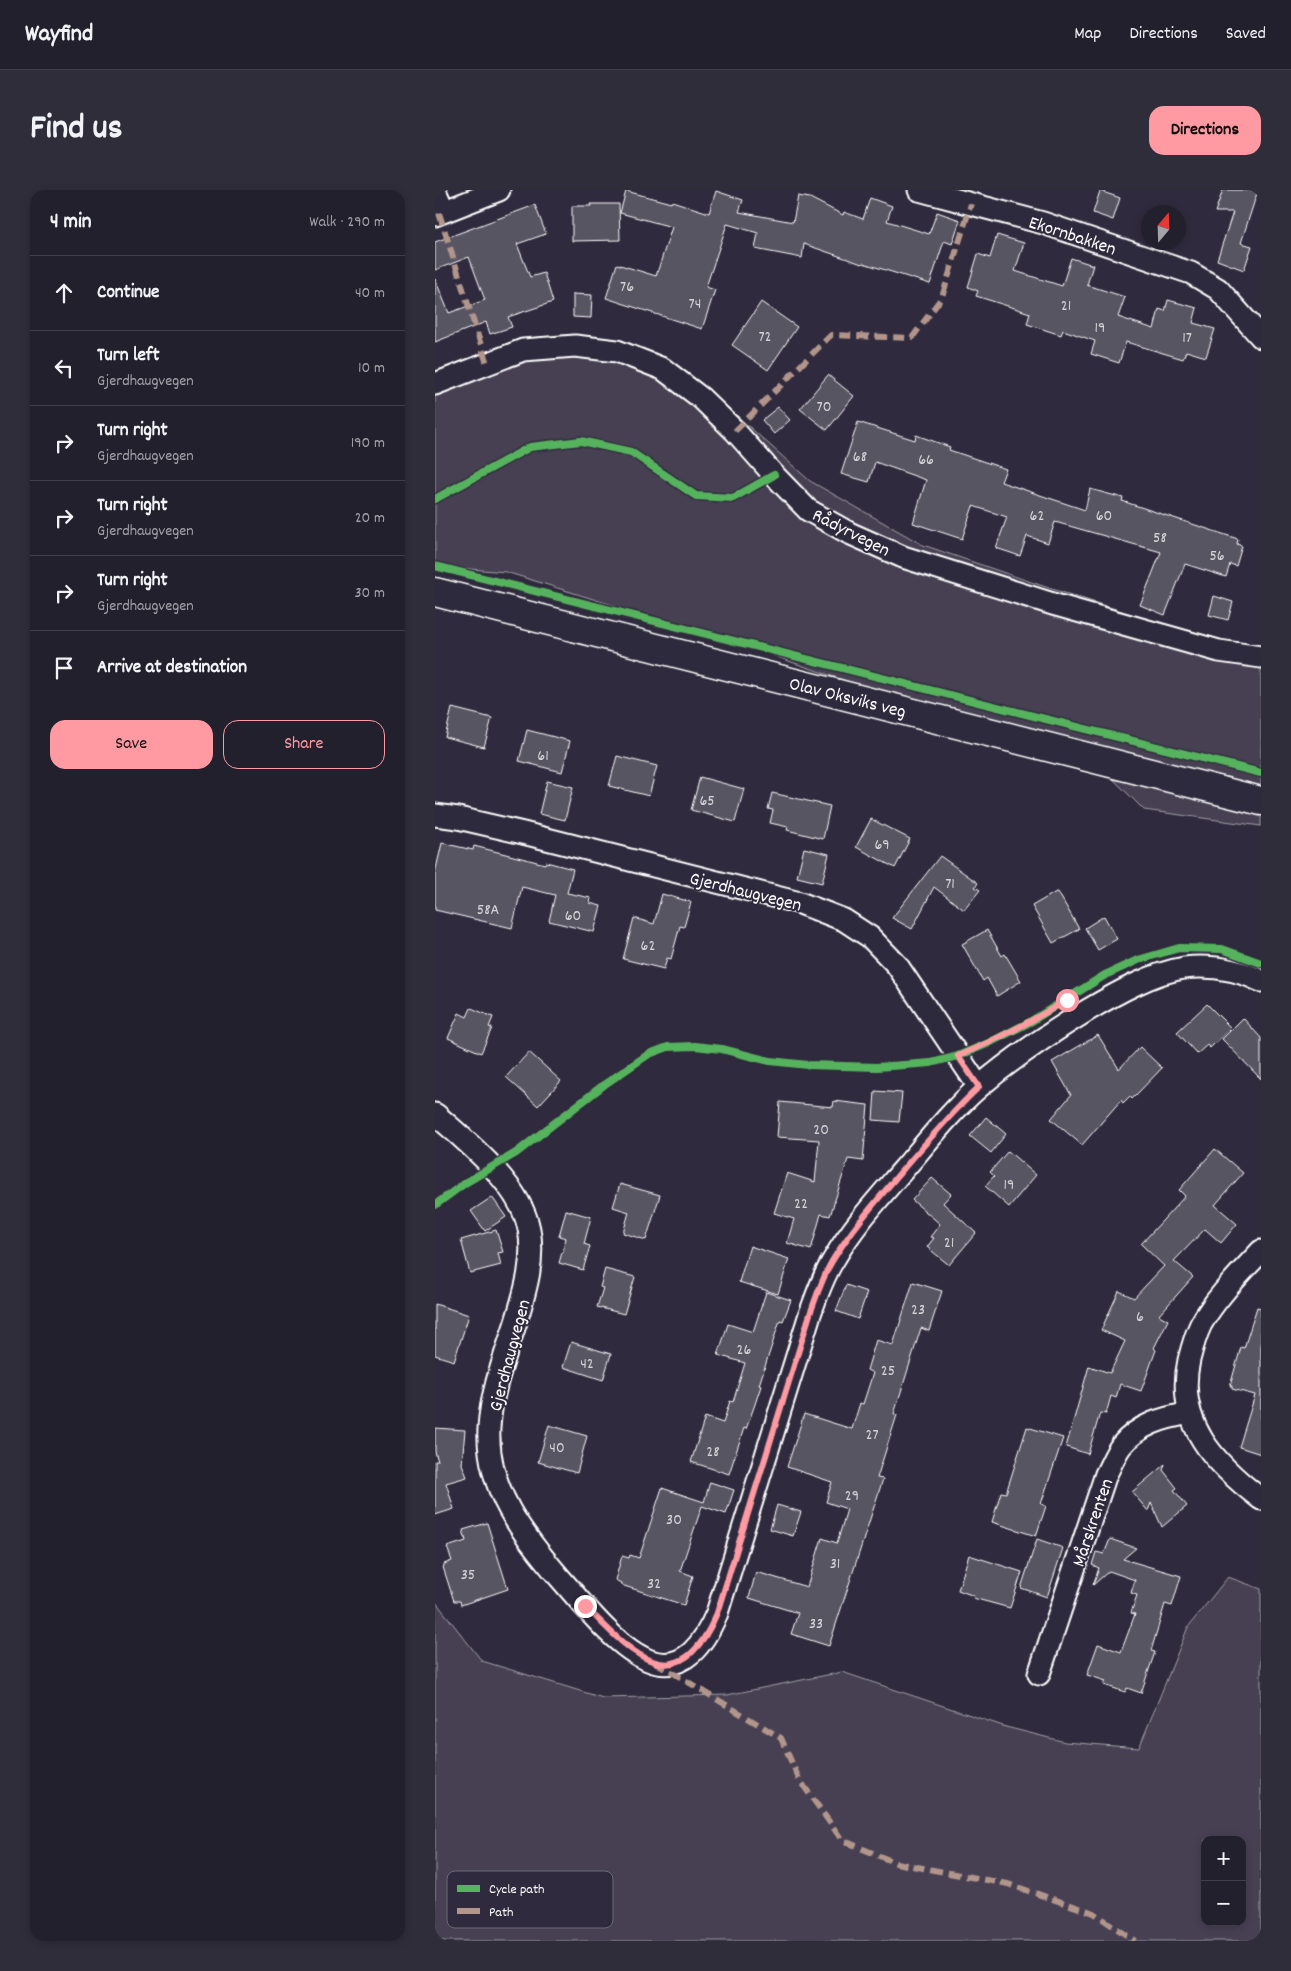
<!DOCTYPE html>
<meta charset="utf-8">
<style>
:root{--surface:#23202e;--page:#2f2d3a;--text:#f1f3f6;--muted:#a3a3aa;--line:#403e4a;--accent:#ff9aa2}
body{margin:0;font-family:Dekko,sans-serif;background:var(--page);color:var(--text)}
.controls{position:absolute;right:15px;bottom:15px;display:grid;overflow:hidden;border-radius:10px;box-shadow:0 2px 8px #0003}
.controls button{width:45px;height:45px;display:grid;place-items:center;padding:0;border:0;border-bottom:1px solid var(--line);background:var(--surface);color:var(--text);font:25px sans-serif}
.compass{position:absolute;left:706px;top:15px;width:45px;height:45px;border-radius:50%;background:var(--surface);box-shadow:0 2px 8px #0003;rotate:19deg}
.stop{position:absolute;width:15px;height:15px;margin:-11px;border:4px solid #ff9aa2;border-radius:50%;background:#fff}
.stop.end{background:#ff9aa2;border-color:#fff;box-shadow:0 1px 5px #0008}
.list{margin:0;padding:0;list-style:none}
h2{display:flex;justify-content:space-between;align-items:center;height:65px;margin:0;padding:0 20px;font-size:21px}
h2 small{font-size:16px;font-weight:400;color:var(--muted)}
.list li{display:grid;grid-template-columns:32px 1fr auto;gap:15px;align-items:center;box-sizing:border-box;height:75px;padding:0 20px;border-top:1px solid var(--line)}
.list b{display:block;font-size:19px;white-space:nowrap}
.list p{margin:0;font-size:16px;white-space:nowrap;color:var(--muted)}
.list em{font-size:16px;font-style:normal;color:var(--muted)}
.actions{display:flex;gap:10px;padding:15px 20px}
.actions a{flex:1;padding:11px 0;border:1px solid var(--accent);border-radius:15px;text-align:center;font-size:18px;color:var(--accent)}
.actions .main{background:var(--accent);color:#111}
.icon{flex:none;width:28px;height:28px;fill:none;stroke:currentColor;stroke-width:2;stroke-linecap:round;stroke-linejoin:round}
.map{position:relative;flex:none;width:826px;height:1751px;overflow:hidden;border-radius:15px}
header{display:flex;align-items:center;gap:30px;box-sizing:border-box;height:70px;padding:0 25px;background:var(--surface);border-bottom:1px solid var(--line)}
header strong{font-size:24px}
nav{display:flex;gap:28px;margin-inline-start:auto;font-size:18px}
.intro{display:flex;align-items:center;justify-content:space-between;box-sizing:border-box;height:120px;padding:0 30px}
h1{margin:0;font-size:35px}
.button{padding:12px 22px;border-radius:15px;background:var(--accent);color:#111;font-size:18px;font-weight:700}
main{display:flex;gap:30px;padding:0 30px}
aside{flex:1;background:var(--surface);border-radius:15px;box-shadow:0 2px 8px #0003}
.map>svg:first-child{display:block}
.green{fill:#464152;stroke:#a2a0a8;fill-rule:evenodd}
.building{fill:#595564;stroke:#fff}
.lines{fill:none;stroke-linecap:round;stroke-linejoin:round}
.street-casing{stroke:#fff;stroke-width:25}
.secondary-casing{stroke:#fff;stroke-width:31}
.street{stroke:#2f2a3d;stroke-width:21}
.secondary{stroke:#2f2a3d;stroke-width:28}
.quiet{stroke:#b2968c;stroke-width:6;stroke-dasharray:12 6;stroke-linecap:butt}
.cycleway-casing{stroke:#2f2a3d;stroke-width:11}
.cycleway{stroke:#56b35d;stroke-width:8}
.route{stroke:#ff9aa2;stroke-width:6}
.labels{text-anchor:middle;stroke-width:4;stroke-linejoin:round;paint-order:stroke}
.number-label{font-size:16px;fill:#d6d4d8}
.street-label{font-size:19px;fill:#fff;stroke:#2f2a3d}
.key{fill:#2f2a3d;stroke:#6d6a77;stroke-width:1}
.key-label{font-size:14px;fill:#fff}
</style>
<header>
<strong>Wayfind</strong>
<nav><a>Map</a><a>Directions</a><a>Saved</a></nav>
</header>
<div class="intro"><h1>Find us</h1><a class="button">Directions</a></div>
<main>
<aside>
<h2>4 min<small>Walk · 290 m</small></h2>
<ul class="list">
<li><svg class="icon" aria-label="ahead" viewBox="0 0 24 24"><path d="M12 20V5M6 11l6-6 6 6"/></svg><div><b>Continue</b></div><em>40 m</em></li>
<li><svg class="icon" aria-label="left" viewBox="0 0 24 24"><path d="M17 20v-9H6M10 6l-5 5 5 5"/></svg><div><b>Turn left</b><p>Gjerdhaugvegen</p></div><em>10 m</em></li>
<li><svg class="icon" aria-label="right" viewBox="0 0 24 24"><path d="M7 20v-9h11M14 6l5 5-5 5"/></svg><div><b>Turn right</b><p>Gjerdhaugvegen</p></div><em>190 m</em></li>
<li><svg class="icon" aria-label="right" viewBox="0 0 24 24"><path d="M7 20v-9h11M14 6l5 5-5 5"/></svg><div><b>Turn right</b><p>Gjerdhaugvegen</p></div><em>20 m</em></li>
<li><svg class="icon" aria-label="right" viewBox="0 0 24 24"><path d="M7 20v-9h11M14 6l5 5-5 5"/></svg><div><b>Turn right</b><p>Gjerdhaugvegen</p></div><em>30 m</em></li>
<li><svg class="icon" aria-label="arrive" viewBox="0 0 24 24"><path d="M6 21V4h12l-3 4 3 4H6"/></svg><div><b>Arrive at destination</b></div></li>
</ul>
<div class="actions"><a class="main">Save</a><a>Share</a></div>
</aside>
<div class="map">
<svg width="826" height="1751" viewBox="0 0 826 1751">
<rect width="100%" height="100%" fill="#2f2a3d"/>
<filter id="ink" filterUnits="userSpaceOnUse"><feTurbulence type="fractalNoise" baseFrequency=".02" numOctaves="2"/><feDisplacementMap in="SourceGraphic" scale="10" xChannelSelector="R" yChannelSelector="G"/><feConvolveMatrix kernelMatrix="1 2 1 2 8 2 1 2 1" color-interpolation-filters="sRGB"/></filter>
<g filter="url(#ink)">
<path class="green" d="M167,153L280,206L375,291L488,355L611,397L826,465V636L709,620L669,580L313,457L71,382L0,376V194L39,183Z
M793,1387L826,1399V1751H0V1411L47,1471L168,1508L292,1505L407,1482L571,1537L630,1552L704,1558L753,1437ZM770,1650H807V1732H770Z"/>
<path class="building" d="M788,0H823L806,53L817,56L809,80L782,70L798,22H780Z
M191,1L236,13L237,11L274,23L281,1L308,10L304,22L358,32L363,6L375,8L408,25L409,22L428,29L435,8L457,16L452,31L494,44L502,22L525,30L517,54L509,51L495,94L428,73L427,74L369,54L367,68L320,59L323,43L292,34L271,97L280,100L267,139L171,108L182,74L221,86L237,37L185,23Z
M665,1L685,8L678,30L658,23Z
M155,14H184L185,50L137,51V16H156Z
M100,15L111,44L82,54L95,87L109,83L118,112L73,127L77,137L55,144L51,132L0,152V89L14,123L50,110L34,67L0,80V52Z
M562,45L589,53L580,81L627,96L636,68L658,75L652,95L690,107L683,127L719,139L724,119L730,121L733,110L762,118L758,133L780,139L771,167L751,161L748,169L691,152L684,173L656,164L660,151L628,140L626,145L592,134L595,123L541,106L543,101L533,97L543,64L555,68Z
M138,104L157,105L156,128L138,127Z
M326,112L362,137L333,180L297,155Z
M393,185L419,206L392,240L365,219Z
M343,217L355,230L339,244L327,230Z
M423,232L480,250L481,245L515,257L514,260L571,279L566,292L650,320L655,299L688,308L687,311L803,349L802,354L807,356L801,376L795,374L791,387L750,374L730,425L705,415L726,362L620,332L613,353L592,346L585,366L561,358L572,327L538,316L527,349L478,333L491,290L440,272L434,292L406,284Z
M779,406L798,412L793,430L774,425Z
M17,518L57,528L49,557L10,547Z
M92,540L135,551L127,582L84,571Z
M182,566L222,576L214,606L174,596Z
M265,587L309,599L300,632L256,620Z
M112,591L138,597L130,630L104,624Z
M337,603L395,616L388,649L352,640L353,637L335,633L338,620L333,619Z
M436,629L475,649L460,678L421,657Z
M7,653L38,660L39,656L110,674L111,672L138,679L132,703L156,708L155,713L166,716L159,742L114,731L120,705L87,697L77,738L0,720V683Z
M369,658L394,664L387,693L362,687Z
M505,666L543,693L540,697L545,700L529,720L499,697L477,739L457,728Z
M621,702H623L644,739L618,753L597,716Z
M227,704L256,712L249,737L245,736L236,769L232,768L229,779L188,769L199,728L219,734Z
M669,726L682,749L663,760L650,738Z
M552,740L567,766L570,764L586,791L562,806L552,788L548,791L527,754Z
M772,814L796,838L775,858L772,855L762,864L742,842Z
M36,818L58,827L54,837L57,838L46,863L13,848L24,823L32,827Z
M808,828L826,848V889L787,849Z
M663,845L684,879L705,857L727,878L697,909L695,906L688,913L686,910L647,955L616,929L636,905L617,872Z
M94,862L126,891L103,916L71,887Z
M440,901L467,903L464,932L438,930Z
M399,911L433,915L428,971L413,969L395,1026L386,1024L376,1060L352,1053L359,1029L339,1023L352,983L380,992L384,950L342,947L345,912L398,917Z
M551,927L571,944L556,963L535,946Z
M780,959L808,983L780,1015L802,1034L786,1053L770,1039L739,1071L758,1087L724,1125L733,1130L719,1158L721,1160L706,1201L685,1194L681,1208L676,1206L671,1224L665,1223L653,1264L631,1257L654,1176L675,1183L690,1151L666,1140L684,1101L699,1108L729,1076L706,1054L750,1006L744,1000Z
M573,961L601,985L574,1017L550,996L559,986L555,982Z
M497,988L516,1004L508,1013L541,1043L514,1075L492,1057L499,1048L495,1047L505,1034L477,1010Z
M185,994L225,1005L211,1050L188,1043L194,1022L178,1017Z
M57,1007L71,1027L50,1041L36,1021Z
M131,1020L156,1027L149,1054L155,1056L148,1080L124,1073L131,1048L124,1046Z
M61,1040L68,1062L63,1063L66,1075L35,1083L26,1050Z
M315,1056L354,1069L343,1104L304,1092Z
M170,1079L200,1087L189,1124L162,1117L168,1098L165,1097Z
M478,1092L507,1101L494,1141L486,1138L459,1224L462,1225L442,1288L448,1289L394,1456L356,1444L363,1423L314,1408L321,1382L372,1397L387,1348L402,1353L412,1319L391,1312L397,1292L352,1277L369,1224L417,1239L425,1213L428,1214L438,1183L432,1180L441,1150L458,1155Z
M411,1095L432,1102L423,1129L401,1121Z
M331,1102L356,1110L348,1131L345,1130L324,1195L326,1196L319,1217L311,1239L309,1238L294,1284L256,1272L270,1227L288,1233L295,1211L298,1212L310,1173L283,1165L293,1134L318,1142Z
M0,1114L34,1125L19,1171L0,1165Z
M822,1117L826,1118V1264L804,1257L820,1205L797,1199V1196H795L806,1157L809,1158Z
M136,1152L176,1164L168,1190L128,1177Z
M114,1235L152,1246L142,1283L103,1272Z
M592,1237L628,1248L606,1314L611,1316L601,1346L557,1332L566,1302L571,1303Z
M0,1238L30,1240L27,1274L32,1287L11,1293L19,1319L0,1325V1271H3L0,1262Z
M730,1274L728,1280L742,1298L739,1300L752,1316L727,1337L716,1313L713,1321L697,1302Z
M275,1292L299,1300L291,1324L267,1316L245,1381L258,1386L249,1415L186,1395V1393L180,1390L187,1366L194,1368L195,1365L204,1368L227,1298L269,1312Z
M342,1315L366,1322L358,1346L335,1339Z
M52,1333L73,1399L26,1415L25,1411H19L8,1377L9,1376V1374L17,1371L12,1357L31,1351L28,1340Z
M602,1349L628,1358L612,1407L586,1398Z
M675,1349L701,1358L688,1369L746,1386L737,1416L730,1414L716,1461L720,1462L706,1503L692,1498L690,1502L669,1495L671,1491L652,1485L663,1454L686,1462L700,1424L696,1423L702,1405L696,1403L700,1390L674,1381L658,1395L664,1378L657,1375L661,1362L669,1364Z
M534,1365L587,1382L575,1418L538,1408L539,1406L523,1400Z"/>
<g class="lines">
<defs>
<path id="street" d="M484,0L608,33L756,83L783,99L826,147
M0,1L9,21
M0,25L64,0
M0,194L88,160L140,156L182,161L228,179L266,208L300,241L339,285L373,320L414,343L468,367L621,415L784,461L826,467
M0,625L23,628L88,643L365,713L409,730L435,747L462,775L544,897
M0,924C33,953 85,994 94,1039C100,1071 90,1102 81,1132C70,1166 56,1202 54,1238C51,1299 88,1345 125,1388C148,1414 181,1457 213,1470C249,1485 270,1451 282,1423L375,1124C382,1105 388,1086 399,1069C418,1036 444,1008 468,980C493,951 516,921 545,896C578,868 615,843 653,820C680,804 717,783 749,778C777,775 801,779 826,791
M826,1061C805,1084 781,1107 766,1134C760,1146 757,1158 754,1170C740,1233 780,1274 826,1309
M604,1484L671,1284C676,1275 680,1264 686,1256C704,1234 728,1228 755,1223"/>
<path id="secondary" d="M0,402L826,611"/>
</defs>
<use href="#street" class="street-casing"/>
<use href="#secondary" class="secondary-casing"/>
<use href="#street" class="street"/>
<use href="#secondary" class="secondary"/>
<path class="quiet" d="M4,23L52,174
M300,241L396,145L477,148L507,107L536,14
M220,1472L346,1548L364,1589L407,1650L461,1673L573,1694L659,1723L700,1751"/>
<defs>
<path id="cycleway" d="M0,309L95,257L146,251L196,262L261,306L298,308L339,285
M0,376L826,583
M0,1015L30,993L81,963L170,894L214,864L233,857L260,856L287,859L335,871L373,875L442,877L496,873L523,866L554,853L595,832L670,785L703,770L744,758L787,759L826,773"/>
</defs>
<use href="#cycleway" class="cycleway-casing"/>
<use href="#cycleway" class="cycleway"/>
</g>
</g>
<g class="lines" filter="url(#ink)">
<path class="route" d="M150,1416C197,1464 243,1514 282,1423L375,1124C382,1105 388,1085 399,1068C419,1036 445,1007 469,978C494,950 517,922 544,897L523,866C562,850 597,831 632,810"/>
</g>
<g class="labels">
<g class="number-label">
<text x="192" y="101">76</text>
<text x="260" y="118">74</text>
<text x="631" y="120">21</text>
<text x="665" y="142">19</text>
<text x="330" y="151">72</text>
<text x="752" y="152">17</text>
<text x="389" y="221">70</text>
<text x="425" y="271">68</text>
<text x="491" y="274">66</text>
<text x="602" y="330">62</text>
<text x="669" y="330">60</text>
<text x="725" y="352">58</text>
<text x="782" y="370">56</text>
<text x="108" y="570">61</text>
<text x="272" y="615">65</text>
<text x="447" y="659">69</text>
<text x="515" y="698">71</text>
<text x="53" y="724">58A</text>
<text x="138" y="730">60</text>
<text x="213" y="760">62</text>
<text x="386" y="944">20</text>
<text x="574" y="999">19</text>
<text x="366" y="1018">22</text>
<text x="514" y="1057">21</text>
<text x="483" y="1124">23</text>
<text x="705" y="1131">6</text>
<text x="309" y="1164">26</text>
<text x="152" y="1178">42</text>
<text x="453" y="1185">25</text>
<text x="437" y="1249">27</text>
<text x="122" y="1262">40</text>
<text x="278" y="1266">28</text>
<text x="417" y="1310">29</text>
<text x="239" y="1334">30</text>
<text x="400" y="1378">31</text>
<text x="33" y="1389">35</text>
<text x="219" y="1398">32</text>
<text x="381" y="1438">33</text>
</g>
<g class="street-label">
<text transform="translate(638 44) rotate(18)" y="7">Ekornbakken</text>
<text transform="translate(417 341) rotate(27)" y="7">Rådyrvegen</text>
<text transform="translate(413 506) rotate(14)" y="7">Olav Oksviks veg</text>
<text transform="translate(311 700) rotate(14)" y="7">Gjerdhaugvegen</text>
<text transform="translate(73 1165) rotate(-75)" y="7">Gjerdhaugvegen</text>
<text transform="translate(656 1332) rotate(-71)" y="7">Mårskrenten</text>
</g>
</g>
<rect x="12" y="1681" width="166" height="57" rx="8" class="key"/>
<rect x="22" y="1695" width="23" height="7" fill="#56b35d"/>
<rect x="22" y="1718" width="23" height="6" fill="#b2968c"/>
<g class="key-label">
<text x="54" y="1703">Cycle path</text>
<text x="54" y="1726">Path</text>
</g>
</svg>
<div class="controls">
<button>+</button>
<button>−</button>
</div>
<svg class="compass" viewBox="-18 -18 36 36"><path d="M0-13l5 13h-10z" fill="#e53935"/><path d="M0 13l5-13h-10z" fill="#a3a3aa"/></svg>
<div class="stop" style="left:632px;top:810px"></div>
<div class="stop end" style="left:150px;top:1416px"></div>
</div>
</main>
